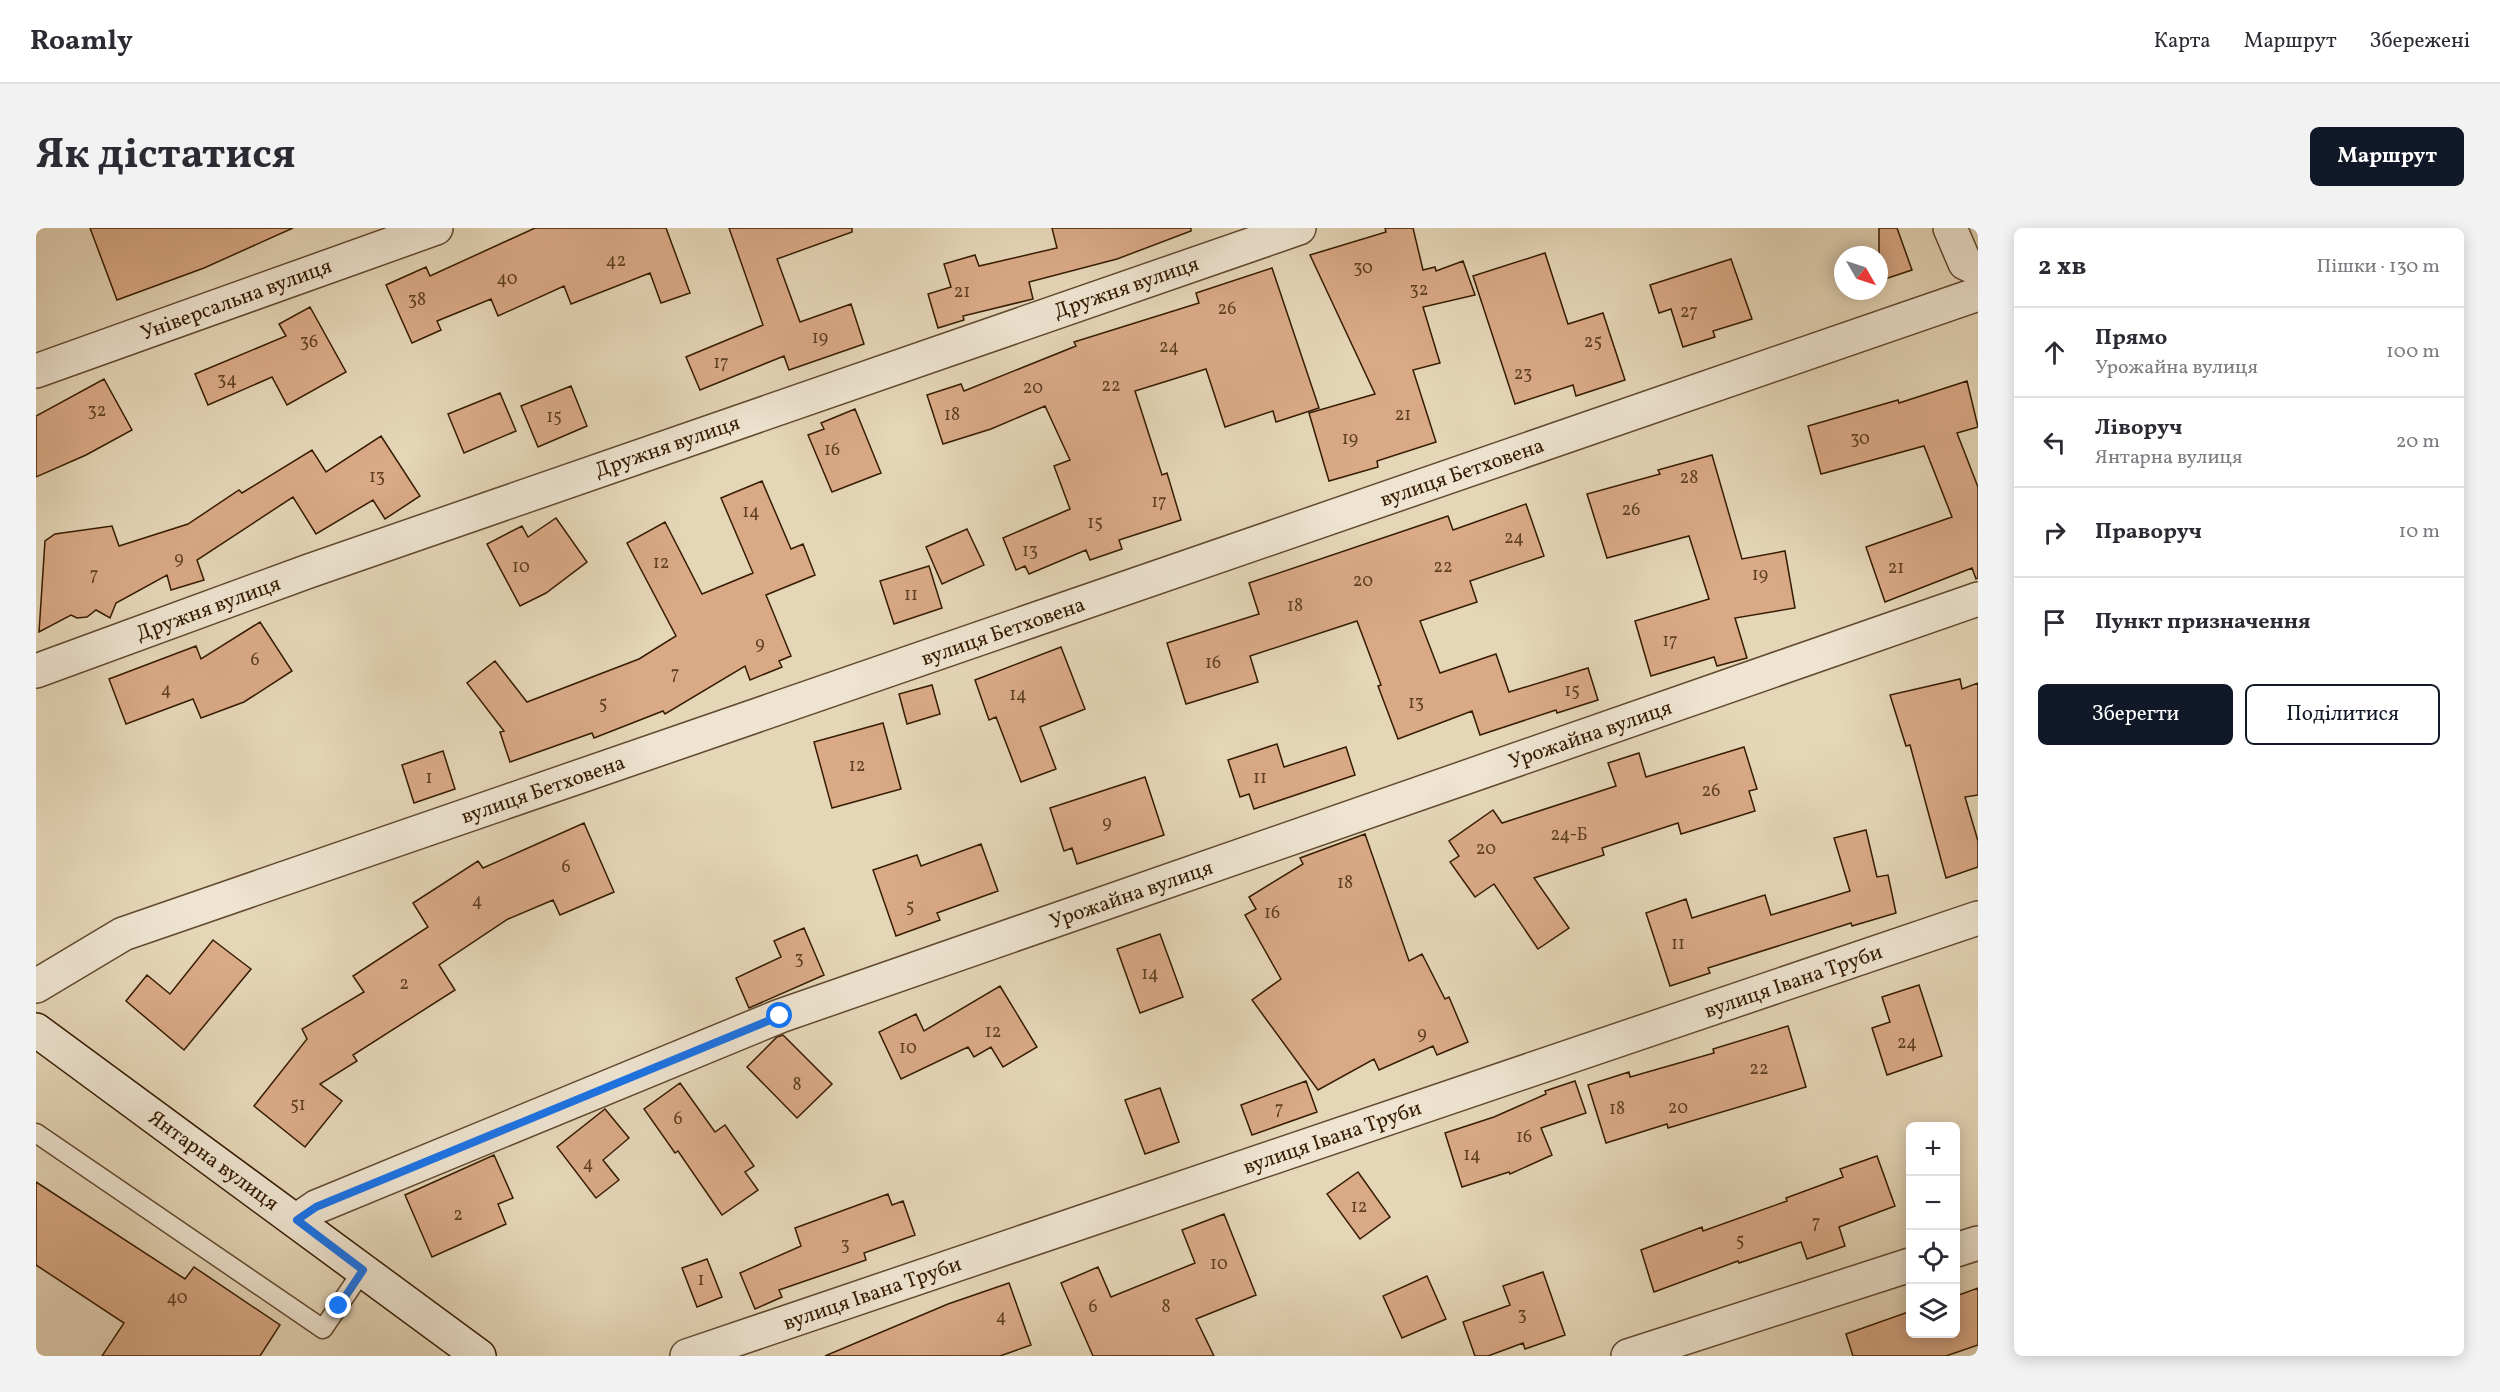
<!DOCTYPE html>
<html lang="uk">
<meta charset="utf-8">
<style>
:root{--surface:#fff;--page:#f2f2f3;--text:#2b2b33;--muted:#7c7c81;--line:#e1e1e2;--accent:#111827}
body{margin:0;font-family:Vollkorn,serif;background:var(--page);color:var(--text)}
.controls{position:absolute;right:18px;bottom:18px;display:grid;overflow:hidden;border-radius:9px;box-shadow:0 3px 15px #0003}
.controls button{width:54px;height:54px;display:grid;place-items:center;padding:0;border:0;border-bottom:2px solid var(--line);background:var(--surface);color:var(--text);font:30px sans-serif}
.compass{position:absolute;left:1798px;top:18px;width:54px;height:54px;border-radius:50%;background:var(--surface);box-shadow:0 3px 15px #0003;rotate:129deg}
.stop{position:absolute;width:18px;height:18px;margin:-14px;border:4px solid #1a73e8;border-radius:50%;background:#fff}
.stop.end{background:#1a73e8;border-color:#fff;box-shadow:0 2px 6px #0008}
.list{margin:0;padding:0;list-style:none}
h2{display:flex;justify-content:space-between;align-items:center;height:78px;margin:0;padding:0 24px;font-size:26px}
h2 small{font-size:20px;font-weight:400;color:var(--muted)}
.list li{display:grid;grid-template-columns:39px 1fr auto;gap:18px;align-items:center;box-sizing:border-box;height:90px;padding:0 24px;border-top:2px solid var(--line)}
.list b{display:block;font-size:22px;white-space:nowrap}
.list p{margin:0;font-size:20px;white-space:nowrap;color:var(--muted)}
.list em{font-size:20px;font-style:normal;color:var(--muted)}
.actions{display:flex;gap:12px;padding:18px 24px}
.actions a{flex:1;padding:14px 0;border:2px solid var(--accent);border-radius:9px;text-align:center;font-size:21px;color:var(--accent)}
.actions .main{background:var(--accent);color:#fff}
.icon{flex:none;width:33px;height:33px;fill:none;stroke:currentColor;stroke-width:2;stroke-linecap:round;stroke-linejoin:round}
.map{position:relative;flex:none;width:1942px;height:1128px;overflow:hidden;border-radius:9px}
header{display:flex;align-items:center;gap:36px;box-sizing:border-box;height:84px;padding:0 30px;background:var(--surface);border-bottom:2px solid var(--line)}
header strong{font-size:28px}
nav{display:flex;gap:33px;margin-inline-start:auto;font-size:21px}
.intro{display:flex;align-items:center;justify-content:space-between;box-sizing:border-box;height:144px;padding:0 36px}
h1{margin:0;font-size:42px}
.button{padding:15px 27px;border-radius:9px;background:var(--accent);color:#fff;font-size:21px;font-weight:700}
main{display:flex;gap:36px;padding:0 36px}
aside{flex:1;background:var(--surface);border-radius:9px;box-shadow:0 3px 15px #0003}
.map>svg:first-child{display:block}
.building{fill:#daaa87;stroke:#361c00;stroke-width:1.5}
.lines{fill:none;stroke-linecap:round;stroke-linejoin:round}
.lane-casing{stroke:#624a2e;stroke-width:21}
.street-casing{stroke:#624a2e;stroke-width:36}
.secondary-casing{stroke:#361c00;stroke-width:36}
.lane{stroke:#eee4d1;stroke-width:18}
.street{stroke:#eee4d1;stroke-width:33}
.secondary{stroke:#eee4d1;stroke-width:33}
.route{stroke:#1a73e8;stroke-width:8}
.labels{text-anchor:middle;stroke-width:4.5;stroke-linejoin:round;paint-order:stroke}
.number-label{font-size:18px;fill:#5f4022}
.street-label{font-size:21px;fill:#361c00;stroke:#eee4d1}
</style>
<header>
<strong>Roamly</strong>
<nav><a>Карта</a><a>Маршрут</a><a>Збережені</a></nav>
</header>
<div class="intro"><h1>Як дістатися</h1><a class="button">Маршрут</a></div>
<main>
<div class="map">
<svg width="1942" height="1128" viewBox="0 0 1942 1128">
<rect width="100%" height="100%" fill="#e5d6b8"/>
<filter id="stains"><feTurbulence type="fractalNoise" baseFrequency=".00333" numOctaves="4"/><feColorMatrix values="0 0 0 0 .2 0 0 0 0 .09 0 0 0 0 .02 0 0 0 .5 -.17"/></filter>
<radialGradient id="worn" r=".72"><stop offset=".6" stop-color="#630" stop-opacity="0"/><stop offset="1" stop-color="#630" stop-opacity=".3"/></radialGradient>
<path class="building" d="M54,0H257L168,40L81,72Z
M499,0H630L654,65L625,75L614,45L535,76L528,58L462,88L455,71L401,93L405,102L376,115L350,57L390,39L394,48Z
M693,0H816V4L741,31L764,94L815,76L828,116L753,142L748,128L664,162L650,129L727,97Z
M1016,0H1155V3L1081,31L993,54L997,71L927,88L928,92L902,100L892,66L915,59L908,36L939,27L943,38L1021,20Z
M1349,0H1377L1387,42L1399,39L1400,43L1427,33L1439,67L1387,79L1404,135L1377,142L1400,214L1341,233L1342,239L1293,253L1273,185L1339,166L1274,27L1350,4Z
M1843,0H1861L1876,42L1843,53Z
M1509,25L1532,96L1567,85L1589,152L1540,168L1537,157L1479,176L1437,48Z
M1695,31L1716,91L1677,103L1679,109L1647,119L1635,81L1623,85L1614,57Z
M1236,40L1283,180L1240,194L1237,183L1189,199L1170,141L1099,163L1126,247L1131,245L1145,292L1083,312L1086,321L1054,332L1050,322L993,346L989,338L980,342L967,310L1034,281L1018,238L1034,232L1009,178L955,201L907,216L891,167L925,156L928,163L1040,118L1038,114L1163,75L1160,65Z
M274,79L310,144L251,177L236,149L172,177L159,146L250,108L243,96Z
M68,151L96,202L50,227L0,249V188Z
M1931,153L1942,199L1921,205L1942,259V350L1940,351L1936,340L1849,374L1830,319L1916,289L1888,218L1785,246L1772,198L1862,172L1863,175Z
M535,158L551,198L502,219L485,178Z
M464,165L480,203L428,225L412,186Z
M819,181L845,245L796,264L772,207L788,201L785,195Z
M345,208L384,268L349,291L337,272L280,306L257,269L161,332L168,352L135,362L131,347L80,375L74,390L60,382L51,389L41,390L35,387L3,404L9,313L19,306L76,298L83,318L152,296L203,262L206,265L276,222L290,244Z
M1676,227L1706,331L1749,323L1759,380L1699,390L1711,430L1681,438L1678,429L1615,448L1599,393L1673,371L1653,308L1571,330L1551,266L1624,246L1622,242Z
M726,253L755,321L767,316L779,347L730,367L755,428L743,433L746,439L714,452L709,438L629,486L627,483L558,510L556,505L474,534L464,504L468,503L431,455L459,433L491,474L603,431L640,408L591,315L629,294L666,366L717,345L685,270Z
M1490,276L1508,328L1434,353L1441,374L1384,393L1404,445L1460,426L1473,464L1552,440L1562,472L1521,485L1520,482L1444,507L1436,483L1362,511L1342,458L1345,457L1321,393L1214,428L1222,454L1150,476L1131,415L1223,386L1213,355L1412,288L1417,302Z
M520,290L551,334L510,365L484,378L451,316L486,298L492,309Z
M931,301L948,337L906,356L890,319Z
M893,338L906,380L858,396L844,353Z
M224,394L256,443L208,474L165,490L157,471L90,496L73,451L160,418L165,431Z
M1025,419L1049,481L1004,499L1020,541L985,554L960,489L953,492L939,452Z
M1924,451L1926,461L1942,455V567L1929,569L1942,613V639L1910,650L1874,517L1870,518L1854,467Z
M896,457L904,486L871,496L863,466Z
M847,495L865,561L796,580L778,514Z
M1241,516L1248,539L1310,519L1319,547L1218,581L1213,566L1204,569L1192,532Z
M1708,519L1721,561L1713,563L1719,583L1645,606L1642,595L1566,620L1568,627L1498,650L1533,700L1502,721L1458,656L1439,669L1414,634L1423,628L1413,613L1457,582L1466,595L1580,558L1572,535L1603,525L1610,549Z
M407,523L419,561L378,575L366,537Z
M1109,549L1128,607L1041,636L1036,620L1028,623L1014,580Z
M548,595L578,664L524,687L517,672L472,691L403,737L419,762L317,827L321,833L284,856L306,873L269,919L218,878L271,811L266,801L328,764L317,748L392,699L377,675L442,633L447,640Z
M1830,602L1841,649L1852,647L1860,685L1816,698L1815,695L1672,740L1674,745L1634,758L1610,685L1650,671L1656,690L1729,667L1735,687L1814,663L1798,610Z
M1329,606L1373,733L1386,726L1409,771L1413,769L1432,814L1401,827L1397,818L1343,842L1338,831L1282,862L1216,772L1245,751L1209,687L1220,681L1213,669L1267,636L1264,630Z
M945,616L962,663L901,685L904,692L860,708L837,642L881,627L885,638Z
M768,700L788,747L713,780L700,750L745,729L738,713Z
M1124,706L1147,769L1104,785L1081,721Z
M177,712L215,741L148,822L90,773L111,747L134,766Z
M1883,757L1906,828L1851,847L1836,800L1854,794L1846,769Z
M964,758L1001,819L967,839L955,819L938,829L932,819L865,851L843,804L880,786L888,803Z
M1752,798L1770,859L1632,900L1631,896L1570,915L1552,857L1593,844L1594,849L1678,825L1677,821Z
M747,807L796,856L761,890L711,839L741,809Z
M1270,853L1281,884L1216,907L1205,877Z
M1539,853L1550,885L1505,900L1516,927L1474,946L1473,944L1426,959L1409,905L1458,889L1510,866L1509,863Z
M644,855L679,904L689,897L718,938L709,944L722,962L686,987L642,923L639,925L608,881Z
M1124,860L1143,914L1109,926L1089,872Z
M569,881L593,910L567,932L583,952L560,970L521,919Z
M458,927L477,970L462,976L470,996L396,1029L369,967Z
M1841,928L1859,978L1803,999L1809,1018L1771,1031L1765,1014L1703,1035L1702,1033L1618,1064L1605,1022L1666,999L1667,1003L1751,973L1750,970L1807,949L1804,941Z
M1322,944L1354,989L1324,1011L1291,966Z
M0,954L149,1051L158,1039L244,1097L224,1128H66L88,1095L0,1037Z
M852,966L856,977L867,973L879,1007L828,1025L830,1032L743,1062L746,1069L719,1081L704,1045L765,1018L759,1000Z
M1188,986L1220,1067L1160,1091L1178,1128H1057L1025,1055L1062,1039L1075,1069L1159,1035L1146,1002Z
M671,1031L686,1069L661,1079L646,1040Z
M1507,1044L1529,1107L1489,1121L1487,1115L1452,1128H1439L1427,1094L1474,1077L1467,1058Z
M1391,1048L1410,1091L1366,1110L1347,1068Z
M973,1055L995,1117L964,1128H789L912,1076Z
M1942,1060V1117L1910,1128H1817L1810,1106L1875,1083V1106H1920V1068Z"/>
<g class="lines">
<defs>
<path id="lane" d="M0,905L287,1101L327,1042"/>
<path id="street" d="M1914,0L1929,35L1942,41
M0,143L400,0
M0,443L273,343L1263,0
M0,758L87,706L1942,66
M261,992L280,979L744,788L1942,371
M1920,1022L1942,1015
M651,1128L1942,690
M1592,1128L1874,1037"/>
<path id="secondary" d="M0,802L443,1128"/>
</defs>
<use href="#lane" class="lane-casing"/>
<use href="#street" class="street-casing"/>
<use href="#secondary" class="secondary-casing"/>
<use href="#lane" class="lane"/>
<use href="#street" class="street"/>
<use href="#secondary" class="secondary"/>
</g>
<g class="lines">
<path class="route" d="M303,1078L327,1042L261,992L280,979L744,788"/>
</g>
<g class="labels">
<g class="number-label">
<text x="580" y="38">42</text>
<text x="1327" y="45">30</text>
<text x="471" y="56">40</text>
<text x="1383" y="67">32</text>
<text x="926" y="69">21</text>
<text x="381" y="77">38</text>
<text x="1191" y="86">26</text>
<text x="1653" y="89">27</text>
<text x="784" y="115">19</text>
<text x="273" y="119">36</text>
<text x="1557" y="119">25</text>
<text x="1133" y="124">24</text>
<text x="685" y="140">17</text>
<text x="1487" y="151">23</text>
<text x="191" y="157">34</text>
<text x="1075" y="163">22</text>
<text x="997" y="165">20</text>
<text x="61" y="188">32</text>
<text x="916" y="192">18</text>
<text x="1367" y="192">21</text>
<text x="518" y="194">15</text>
<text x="1314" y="216">19</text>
<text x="1824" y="216">30</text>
<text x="796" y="227">16</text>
<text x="341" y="254">13</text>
<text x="1653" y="255">28</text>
<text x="1123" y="279">17</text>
<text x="1595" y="287">26</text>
<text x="715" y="289">14</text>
<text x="1059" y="300">15</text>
<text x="1478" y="315">24</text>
<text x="994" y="328">13</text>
<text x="143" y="336">9</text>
<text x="625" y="340">12</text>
<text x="485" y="344">10</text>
<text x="1407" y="344">22</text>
<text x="1860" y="345">21</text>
<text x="58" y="352">7</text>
<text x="1724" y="352">19</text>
<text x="1327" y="358">20</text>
<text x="875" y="372">11</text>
<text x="1259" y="383">18</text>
<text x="1634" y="418">17</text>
<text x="724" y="421">9</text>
<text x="219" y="437">6</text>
<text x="1177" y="440">16</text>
<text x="639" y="451">7</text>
<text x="130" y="467">4</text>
<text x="1536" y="468">15</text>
<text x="982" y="472">14</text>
<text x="1380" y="480">13</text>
<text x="567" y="481">5</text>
<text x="821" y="543">12</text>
<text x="393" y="555">1</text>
<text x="1224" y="555">11</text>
<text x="1675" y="568">26</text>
<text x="1071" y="600">9</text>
<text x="1533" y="612">24-Б</text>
<text x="1450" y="626">20</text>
<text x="530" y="644">6</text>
<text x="1309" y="660">18</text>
<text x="441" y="678">4</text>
<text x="874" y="684">5</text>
<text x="1236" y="690">16</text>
<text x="1642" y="721">11</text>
<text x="763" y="736">3</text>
<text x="1114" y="751">14</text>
<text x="368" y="761">2</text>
<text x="957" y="809">12</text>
<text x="1386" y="811">9</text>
<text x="1871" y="820">24</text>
<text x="872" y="825">10</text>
<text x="1723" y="846">22</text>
<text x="761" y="862">8</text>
<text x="262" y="882">51</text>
<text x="1642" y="885">20</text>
<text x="1243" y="886">7</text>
<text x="1581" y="886">18</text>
<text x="642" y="896">6</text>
<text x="1488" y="914">16</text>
<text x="1436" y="932">14</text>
<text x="552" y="941">4</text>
<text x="1323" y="984">12</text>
<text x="422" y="992">2</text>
<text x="1780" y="1000">7</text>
<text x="1704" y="1018">5</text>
<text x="809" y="1022">3</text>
<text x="1183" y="1041">10</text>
<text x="665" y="1057">1</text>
<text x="141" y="1075">40</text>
<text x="1057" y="1084">6</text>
<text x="1130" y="1084">8</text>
<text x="1486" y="1092">3</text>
<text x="965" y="1094">4</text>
</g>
<g class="street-label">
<text transform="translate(1090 59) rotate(-19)" y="7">Дружня вулиця</text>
<text transform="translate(200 71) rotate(-20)" y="7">Універсальна вулиця</text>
<text transform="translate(631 218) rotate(-19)" y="7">Дружня вулиця</text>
<text transform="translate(1426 244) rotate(-19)" y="7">вулиця Бетховена</text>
<text transform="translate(172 380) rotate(-20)" y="7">Дружня вулиця</text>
<text transform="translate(967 403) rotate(-19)" y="7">вулиця Бетховена</text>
<text transform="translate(1554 506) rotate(-19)" y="7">Урожайна вулиця</text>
<text transform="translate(507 561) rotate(-19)" y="7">вулиця Бетховена</text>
<text transform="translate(1095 666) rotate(-19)" y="7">Урожайна вулиця</text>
<text transform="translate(1757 753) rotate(-19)" y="7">вулиця Івана Труби</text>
<text transform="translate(1296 909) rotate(-19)" y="7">вулиця Івана Труби</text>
<text transform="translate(178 932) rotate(36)" y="7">Янтарна вулиця</text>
<text transform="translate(836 1065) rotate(-19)" y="7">вулиця Івана Труби</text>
</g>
</g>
<rect width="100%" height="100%" filter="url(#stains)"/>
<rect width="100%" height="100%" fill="url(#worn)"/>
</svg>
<div class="controls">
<button>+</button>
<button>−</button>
<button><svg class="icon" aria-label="locate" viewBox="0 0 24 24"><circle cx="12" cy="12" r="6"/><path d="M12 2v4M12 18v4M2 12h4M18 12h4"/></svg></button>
<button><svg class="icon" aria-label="layers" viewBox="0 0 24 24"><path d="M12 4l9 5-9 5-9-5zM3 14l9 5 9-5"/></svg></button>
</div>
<svg class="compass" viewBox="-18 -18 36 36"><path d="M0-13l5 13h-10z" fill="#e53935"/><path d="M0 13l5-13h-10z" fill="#7c7c81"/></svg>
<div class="stop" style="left:744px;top:788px"></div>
<div class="stop end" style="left:303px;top:1078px"></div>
</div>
<aside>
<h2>2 хв<small>Пішки · 130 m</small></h2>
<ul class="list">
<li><svg class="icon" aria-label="ahead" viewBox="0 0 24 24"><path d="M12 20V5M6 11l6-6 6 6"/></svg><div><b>Прямо</b><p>Урожайна вулиця</p></div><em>100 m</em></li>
<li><svg class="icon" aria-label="left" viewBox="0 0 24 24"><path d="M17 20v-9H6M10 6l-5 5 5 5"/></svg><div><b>Ліворуч</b><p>Янтарна вулиця</p></div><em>20 m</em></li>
<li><svg class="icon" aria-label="right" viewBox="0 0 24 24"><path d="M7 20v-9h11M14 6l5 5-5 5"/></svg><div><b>Праворуч</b></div><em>10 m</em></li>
<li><svg class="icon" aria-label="arrive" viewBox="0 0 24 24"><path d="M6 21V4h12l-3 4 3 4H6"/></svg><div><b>Пункт призначення</b></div></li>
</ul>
<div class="actions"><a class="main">Зберегти</a><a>Поділитися</a></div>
</aside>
</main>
